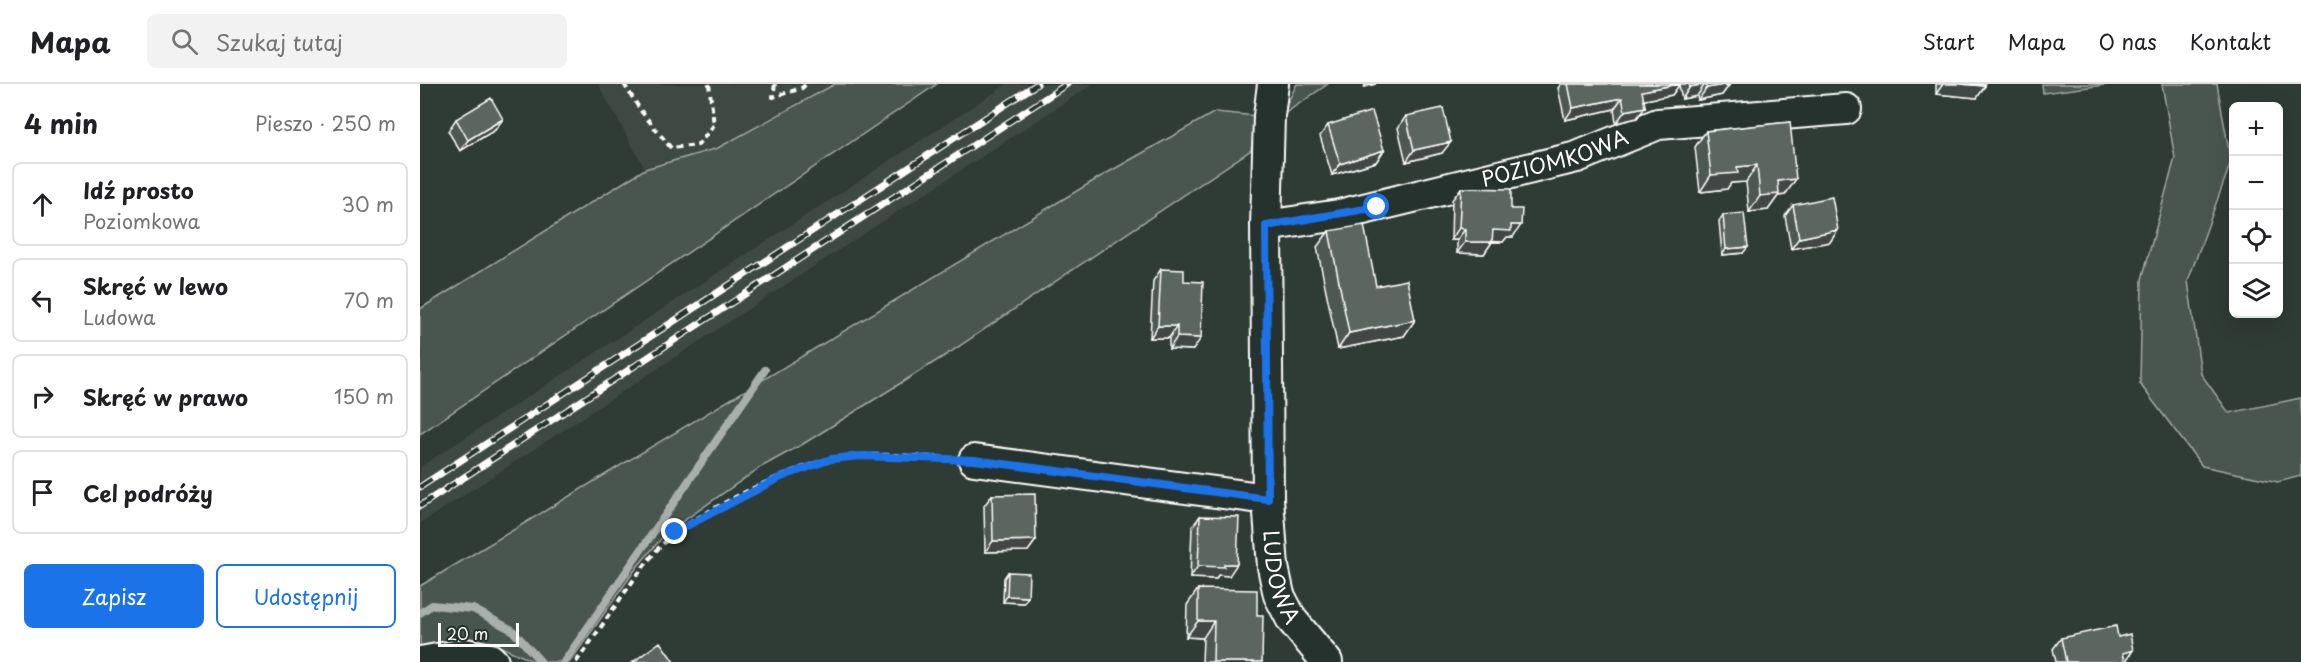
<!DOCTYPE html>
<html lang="pl">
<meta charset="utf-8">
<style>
:root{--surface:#fff;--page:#f2f2f2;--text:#202124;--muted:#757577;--line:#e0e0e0;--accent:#1a73e8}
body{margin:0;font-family:"Playpen Sans",sans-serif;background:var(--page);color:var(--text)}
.controls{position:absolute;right:18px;top:18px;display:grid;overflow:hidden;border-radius:9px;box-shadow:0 6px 24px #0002}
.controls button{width:54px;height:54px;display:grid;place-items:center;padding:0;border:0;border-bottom:2px solid var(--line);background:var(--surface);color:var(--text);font:30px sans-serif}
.scale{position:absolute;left:18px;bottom:15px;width:81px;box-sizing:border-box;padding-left:6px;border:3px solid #fff;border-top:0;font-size:16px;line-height:21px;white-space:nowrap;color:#fff;-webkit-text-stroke:4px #26332d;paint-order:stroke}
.stop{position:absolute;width:18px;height:18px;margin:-14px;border:4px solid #1a73e8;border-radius:50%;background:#fff}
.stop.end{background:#1a73e8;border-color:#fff;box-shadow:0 2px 6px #0008}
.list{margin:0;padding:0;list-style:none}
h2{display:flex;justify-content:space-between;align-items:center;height:78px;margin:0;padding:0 24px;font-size:26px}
h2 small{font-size:20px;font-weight:400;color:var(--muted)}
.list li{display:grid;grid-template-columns:39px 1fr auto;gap:18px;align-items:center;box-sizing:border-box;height:84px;margin:0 12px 12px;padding:0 12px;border:2px solid var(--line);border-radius:9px}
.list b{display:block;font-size:22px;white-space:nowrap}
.list p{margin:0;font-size:20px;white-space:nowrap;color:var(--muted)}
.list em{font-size:20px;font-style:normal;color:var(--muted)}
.actions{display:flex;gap:12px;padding:18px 24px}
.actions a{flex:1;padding:14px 0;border:2px solid var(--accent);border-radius:9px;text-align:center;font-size:21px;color:var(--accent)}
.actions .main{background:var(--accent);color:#fff}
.icon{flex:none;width:33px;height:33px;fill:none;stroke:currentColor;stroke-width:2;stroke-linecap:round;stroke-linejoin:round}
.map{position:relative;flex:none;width:1881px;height:578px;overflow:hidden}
header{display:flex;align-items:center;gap:36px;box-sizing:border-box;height:84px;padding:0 30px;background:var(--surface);border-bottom:2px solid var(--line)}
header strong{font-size:28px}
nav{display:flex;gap:33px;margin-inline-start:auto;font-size:21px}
.search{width:420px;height:54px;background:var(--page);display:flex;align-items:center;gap:15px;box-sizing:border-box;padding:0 21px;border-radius:9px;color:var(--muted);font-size:22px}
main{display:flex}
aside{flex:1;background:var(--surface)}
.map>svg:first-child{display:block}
.built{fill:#3c4842}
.green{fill:#4a544f;stroke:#a4aaa7;stroke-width:1.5}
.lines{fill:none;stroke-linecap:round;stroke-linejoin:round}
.stream{stroke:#a9afac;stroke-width:8}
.minor-casing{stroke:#fff;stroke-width:34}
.path{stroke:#fff;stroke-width:4;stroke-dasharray:6 4.5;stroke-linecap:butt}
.minor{stroke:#26332d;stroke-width:30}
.rail-casing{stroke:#fff;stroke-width:7}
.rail{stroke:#26332d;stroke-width:4.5;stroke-dasharray:14;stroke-linecap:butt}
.wall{fill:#4e5853;stroke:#fff;stroke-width:1.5}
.shaded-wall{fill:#404744;stroke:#fff;stroke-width:1.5}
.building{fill:#5b6661;stroke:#fff;stroke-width:1.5}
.route{stroke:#1a73e8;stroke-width:8}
.labels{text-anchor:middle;stroke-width:4.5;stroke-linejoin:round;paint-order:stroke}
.street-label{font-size:21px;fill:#fff;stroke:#26332d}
</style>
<header>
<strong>Mapa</strong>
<div class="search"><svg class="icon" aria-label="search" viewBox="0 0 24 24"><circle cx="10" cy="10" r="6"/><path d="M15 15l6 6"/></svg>Szukaj tutaj</div>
<nav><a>Start</a><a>Mapa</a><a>O nas</a><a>Kontakt</a></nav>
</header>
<main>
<aside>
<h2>4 min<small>Pieszo · 250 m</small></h2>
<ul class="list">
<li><svg class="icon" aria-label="ahead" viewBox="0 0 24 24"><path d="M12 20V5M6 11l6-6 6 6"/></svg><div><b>Idź prosto</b><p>Poziomkowa</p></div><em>30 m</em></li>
<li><svg class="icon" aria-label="left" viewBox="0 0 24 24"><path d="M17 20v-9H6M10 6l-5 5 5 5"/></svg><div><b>Skręć w lewo</b><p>Ludowa</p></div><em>70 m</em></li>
<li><svg class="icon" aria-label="right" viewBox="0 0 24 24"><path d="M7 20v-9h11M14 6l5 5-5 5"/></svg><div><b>Skręć w prawo</b></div><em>150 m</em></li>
<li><svg class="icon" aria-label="arrive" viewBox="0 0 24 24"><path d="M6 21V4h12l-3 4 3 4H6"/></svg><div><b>Cel podróży</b></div></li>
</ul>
<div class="actions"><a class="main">Zapisz</a><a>Udostępnij</a></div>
</aside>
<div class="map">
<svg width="1881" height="578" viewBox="0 0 1881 578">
<rect width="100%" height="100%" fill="#2f3b35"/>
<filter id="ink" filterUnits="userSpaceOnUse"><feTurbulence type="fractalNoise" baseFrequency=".0167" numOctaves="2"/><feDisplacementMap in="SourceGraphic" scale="12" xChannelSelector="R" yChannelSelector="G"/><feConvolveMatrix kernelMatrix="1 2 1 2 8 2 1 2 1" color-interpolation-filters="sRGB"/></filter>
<g filter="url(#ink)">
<path class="built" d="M178,0H415L298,64L225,85Z
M587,0H673L0,440V383Z"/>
<path class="green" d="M415,0H517L0,350V225L225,85L298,64Z
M877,0H908L861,32Z
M1622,0H1692L1623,9Z
M1742,0H1797L1811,78L1768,197L1781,290L1809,329L1881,314V392L1858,398L1782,382L1720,300L1722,195L1755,74Z
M795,28L836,32L831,66L529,269L383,360L341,383L246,449L217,483L150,578H115L79,562L15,559L0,562V502L680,93Z"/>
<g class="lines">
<path class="stream" d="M0,529L12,521L53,525L92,546L121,578
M144,578L345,286"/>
<defs>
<g id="minor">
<path id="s1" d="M853,0L849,32L846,142L848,415L853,483L859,511L872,536L907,578"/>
<path id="s2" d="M846,142L919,131L1157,73L1238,40L1426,25"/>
<path d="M554,376L848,415"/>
<path d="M1,578L45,570L70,575L73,578"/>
</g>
</defs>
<use href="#minor" class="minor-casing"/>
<path class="path" d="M204,0L221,27L251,64L278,61L294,41L289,0
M355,0L353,13L382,4L386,0
M156,578C183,542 207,502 236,467C265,433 367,384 412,375C450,368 488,372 526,374"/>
<use href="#minor" class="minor"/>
<defs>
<path id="rail" d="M0,403L617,0
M0,422L647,0"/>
</defs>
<use href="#rail" class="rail-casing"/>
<use href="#rail" class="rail"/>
</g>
<path class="wall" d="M1141,0H1310L1302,11L1278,16L1277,12L1262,15L1259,1L1252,11L1224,16L1225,23L1217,34L1196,39L1194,25L1145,36L1138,4Z
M1516,0H1565V2L1557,14L1516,10Z
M986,32L1022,69L986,78L978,44Z
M36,35L75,46L40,67L28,47Z
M1370,38L1365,111L1358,112L1348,126L1329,128L1326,98L1311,99L1307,105L1280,108L1275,63L1286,47Z
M908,41L964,66L956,78L912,91L900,52Z
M1041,104L1091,125L1093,153H1087L1083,158H1072L1064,170L1037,169V156H1031L1032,116Z
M1373,121L1418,146L1410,158L1371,165L1365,132Z
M1303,131L1323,169L1302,171L1299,137Z
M909,147L956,202L995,236L984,252L918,265L897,163Z
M741,185L764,197L773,266L749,265V254H730L733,197Z
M572,411L616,456L608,467L565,468L564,422Z
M780,432L809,492L798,491L796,495L770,494L772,443Z
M588,488L604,519L583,518L584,494Z
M778,505L837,531L842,578H782L783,554L766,553L767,521Z
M1698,553L1713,566L1705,578H1636L1633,565L1641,554Z"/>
<path class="shaded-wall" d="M946,0H956L944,3Z
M1260,0L1252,11L1214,18L1222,7Z
M1285,0L1277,12L1262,15L1270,3Z
M1310,0L1302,11L1278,16L1287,4Z
M1523,0H1540L1565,2L1557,14L1516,10Z
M1202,14L1194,25L1145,36L1153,24Z
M1225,23L1217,34L1196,39L1205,27Z
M83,35L75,46L40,67L48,56Z
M1031,58L1022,69L986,78L994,66Z
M964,66L956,78L912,91L920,80Z
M1337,81L1326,98L1311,99L1307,105L1280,108L1291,91L1317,83Z
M1376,95L1365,111L1358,112L1348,126L1329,128L1340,112L1358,97Z
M1091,141H1101L1093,153H1087L1083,158L1065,157L1073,146Z
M1039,144L1045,145L1037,156H1031Z
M1418,146L1410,158L1371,165L1379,154Z
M1045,158H1072L1064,170L1037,169Z
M1328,163L1323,169L1302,171L1306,165Z
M995,236L984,252L918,265L929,249Z
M738,242H757L749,254H730Z
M757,253L781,254L773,266L749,265Z
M616,456L608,467L565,468L573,457Z
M804,480H817L809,492L798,491L796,495L770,494L778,482Z
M587,512L608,513L604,519L583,518Z
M778,537H794L783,554L766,553Z
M1713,566L1705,578L1703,569Z"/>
<path class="building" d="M1148,0H1258L1222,7L1225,23L1205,27L1202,14L1153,24Z
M1269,0H1285L1270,3Z
M1285,0H1308L1287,4Z
M1540,0H1565V2Z
M71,14L83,35L48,56L36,35Z
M1023,24L1031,58L994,66L986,32Z
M952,27L964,66L920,80L908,41Z
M1370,38L1376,95L1358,97L1359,110L1340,112L1337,81L1317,83L1318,89L1291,91L1286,47Z
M1041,104L1091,105V125H1102L1101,141H1091V147L1073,146L1072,158H1045V145L1039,144Z
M1412,113L1418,146L1379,154L1373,121Z
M1324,129L1328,163L1306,165L1303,131Z
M944,141L956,202L987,196L995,236L929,249L909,147Z
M741,185L764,186V197L783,198L781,254L757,253V242H738Z
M615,410L616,456L573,457L572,411Z
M780,432L819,433L817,480H804V483L778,482Z
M588,488L609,489L608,513L587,512Z
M778,505L837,506V531H843L842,578H793L794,537H778Z
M1696,542L1698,553L1710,550L1713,566L1703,569L1705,578H1646L1641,554Z
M240,558L254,578H213Z"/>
</g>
<g class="lines" filter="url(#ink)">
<path class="route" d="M255,448L361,393L411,375L441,372L554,376L848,415L846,142L957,123"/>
</g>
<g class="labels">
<g class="street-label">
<text dy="7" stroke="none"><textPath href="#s2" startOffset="297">POZIOMKOWA</textPath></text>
<text dy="7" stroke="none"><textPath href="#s1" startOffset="495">LUDOWA</textPath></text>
</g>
</g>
</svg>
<div class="controls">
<button>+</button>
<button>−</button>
<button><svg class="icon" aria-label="locate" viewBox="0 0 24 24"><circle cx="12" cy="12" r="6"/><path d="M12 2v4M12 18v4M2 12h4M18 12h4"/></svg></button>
<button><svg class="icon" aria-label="layers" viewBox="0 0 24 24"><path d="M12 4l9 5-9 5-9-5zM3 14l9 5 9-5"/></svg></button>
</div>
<div class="scale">20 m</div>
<div class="stop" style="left:957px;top:123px"></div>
<div class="stop end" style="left:255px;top:448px"></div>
</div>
</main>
